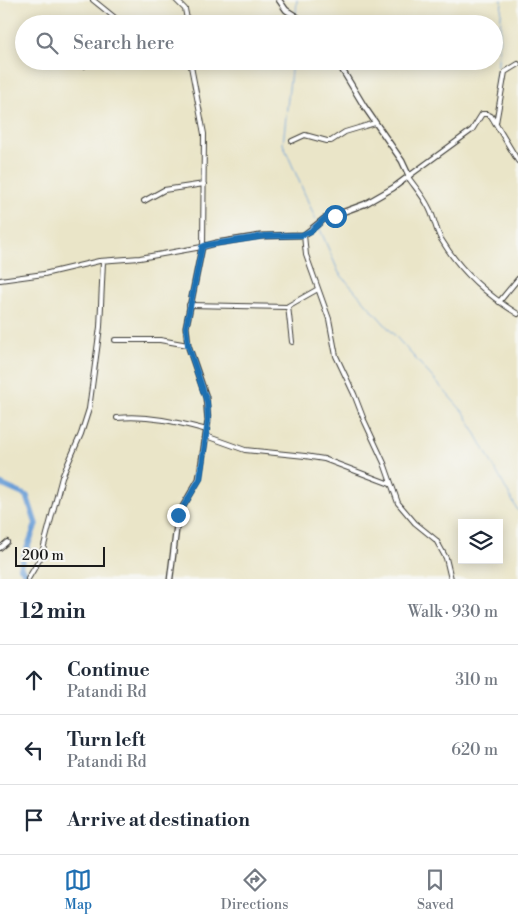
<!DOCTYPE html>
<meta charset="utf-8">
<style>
:root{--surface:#fff;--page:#f6f6f7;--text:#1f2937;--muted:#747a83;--line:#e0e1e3;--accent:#1f6fb2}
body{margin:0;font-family:"Libre Bodoni",serif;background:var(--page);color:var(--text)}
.controls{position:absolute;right:15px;bottom:15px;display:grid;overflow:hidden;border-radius:0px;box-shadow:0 2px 12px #0003}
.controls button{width:45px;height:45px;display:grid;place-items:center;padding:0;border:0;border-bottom:1px solid var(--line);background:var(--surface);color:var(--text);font:25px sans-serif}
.scale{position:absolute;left:15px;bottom:12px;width:90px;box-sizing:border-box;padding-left:5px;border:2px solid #1c1c1c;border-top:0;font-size:14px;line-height:18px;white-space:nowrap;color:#1c1c1c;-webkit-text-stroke:4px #f6f6f2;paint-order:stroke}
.stop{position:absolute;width:15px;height:15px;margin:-11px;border:4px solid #1f6fb2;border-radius:50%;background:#fff}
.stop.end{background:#1f6fb2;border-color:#fff;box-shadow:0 1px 5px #0008}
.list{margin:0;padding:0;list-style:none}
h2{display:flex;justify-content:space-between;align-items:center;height:65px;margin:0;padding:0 20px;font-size:21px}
h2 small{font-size:16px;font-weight:400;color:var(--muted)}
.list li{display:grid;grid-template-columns:32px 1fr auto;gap:15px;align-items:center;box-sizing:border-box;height:70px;padding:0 20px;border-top:1px solid var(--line)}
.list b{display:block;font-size:19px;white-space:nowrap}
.list p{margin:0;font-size:16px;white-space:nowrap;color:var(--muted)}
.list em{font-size:16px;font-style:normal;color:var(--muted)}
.icon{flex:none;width:28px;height:28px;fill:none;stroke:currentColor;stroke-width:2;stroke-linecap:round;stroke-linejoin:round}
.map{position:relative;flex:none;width:518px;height:579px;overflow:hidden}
.search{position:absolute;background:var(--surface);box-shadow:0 2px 12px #0003;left:15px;right:15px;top:15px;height:55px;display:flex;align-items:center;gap:12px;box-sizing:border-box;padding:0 18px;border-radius:28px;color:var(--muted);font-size:19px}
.sheet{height:275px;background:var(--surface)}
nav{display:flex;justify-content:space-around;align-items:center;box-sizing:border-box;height:70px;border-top:1px solid var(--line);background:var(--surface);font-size:14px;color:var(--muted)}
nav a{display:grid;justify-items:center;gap:2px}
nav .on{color:var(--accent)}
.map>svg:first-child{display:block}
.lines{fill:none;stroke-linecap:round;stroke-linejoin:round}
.stream{stroke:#6a9fd7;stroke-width:1}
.river{stroke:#6a9fd7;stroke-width:5.5}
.minor-casing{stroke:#3b3a36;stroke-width:6}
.tertiary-casing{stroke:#3b3a36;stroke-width:7}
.minor{stroke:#fff;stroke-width:4}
.tertiary{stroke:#fff;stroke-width:4.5}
.route{stroke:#1f6fb2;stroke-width:6}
</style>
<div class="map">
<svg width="518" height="579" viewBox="0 0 518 579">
<rect width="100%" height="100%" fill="#f6f6f2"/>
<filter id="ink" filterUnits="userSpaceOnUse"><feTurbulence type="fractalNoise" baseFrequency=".02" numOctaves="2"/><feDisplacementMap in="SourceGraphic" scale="10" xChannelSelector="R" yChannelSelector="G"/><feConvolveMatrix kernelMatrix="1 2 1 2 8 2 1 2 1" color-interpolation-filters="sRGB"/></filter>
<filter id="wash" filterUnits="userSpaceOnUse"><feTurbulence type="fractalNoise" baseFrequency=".0096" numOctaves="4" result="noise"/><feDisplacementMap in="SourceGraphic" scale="20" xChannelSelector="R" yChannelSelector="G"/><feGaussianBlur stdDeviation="1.12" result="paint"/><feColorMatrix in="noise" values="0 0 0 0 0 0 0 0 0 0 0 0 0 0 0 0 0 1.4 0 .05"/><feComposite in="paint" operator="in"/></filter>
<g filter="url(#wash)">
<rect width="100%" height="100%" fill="#eae5c8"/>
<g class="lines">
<path class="stream" d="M296,14L297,0
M295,24L296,18
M292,61L283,144L339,273L465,414L518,511
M495,107L502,0"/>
<path class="river" d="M0,484L27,496L36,524L20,567L31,579"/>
</g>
</g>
<g filter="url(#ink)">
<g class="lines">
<defs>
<path id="minor" d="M93,0L114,17L119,24
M176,0L185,9L188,24
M190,61L204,134L203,246
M84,66L90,61
M496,123L505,72L518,64
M292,141L305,135L327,141H331L345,132L375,123
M409,176L472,130L482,114H487L491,116L518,161
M408,177C415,187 423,196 428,206C434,216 435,228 441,239C460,271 487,295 518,314
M144,201L164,190L204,184
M304,235L306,255L329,319L336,356L354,394L364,420L384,463L398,503L415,523L436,540L446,558L451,579
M0,280L44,274L99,261L140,258L202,247
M499,302L518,279
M189,305L288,307
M115,340H160L188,345
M292,342L288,306L318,289
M117,418C148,415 177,422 207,430
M206,436L245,450L305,456L324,459L390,484
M0,548L7,542
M28,579L41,557L62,477L81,434L89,409L100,327L103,261"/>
<path id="tertiary" d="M279,0L286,10L308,24
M170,579L178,515L199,479L208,421L206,397L188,345L186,327L202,247L216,243L260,236L304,235L324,219L365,204L393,188L409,176L402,161L364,106L337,61"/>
</defs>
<use href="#minor" class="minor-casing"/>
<use href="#tertiary" class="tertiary-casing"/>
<use href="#minor" class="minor"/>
<use href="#tertiary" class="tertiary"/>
</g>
</g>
<g class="lines" filter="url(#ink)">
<path class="route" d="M178,515L200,479L208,421L207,402L188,345L186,327L202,247L207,245L265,236L302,235L311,231L324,219L335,216"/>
</g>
</svg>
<div class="controls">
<button><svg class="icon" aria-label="layers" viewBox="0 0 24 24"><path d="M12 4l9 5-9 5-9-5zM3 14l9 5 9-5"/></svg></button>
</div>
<div class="scale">200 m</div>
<div class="stop" style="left:335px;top:216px"></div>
<div class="stop end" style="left:178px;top:515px"></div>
<div class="search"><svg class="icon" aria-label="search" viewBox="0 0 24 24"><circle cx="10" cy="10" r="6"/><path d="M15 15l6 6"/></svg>Search here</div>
</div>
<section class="sheet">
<h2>12 min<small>Walk · 930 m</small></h2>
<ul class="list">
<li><svg class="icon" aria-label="ahead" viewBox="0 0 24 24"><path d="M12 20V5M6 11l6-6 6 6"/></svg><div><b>Continue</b><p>Patandi Rd</p></div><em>310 m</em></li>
<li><svg class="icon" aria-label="left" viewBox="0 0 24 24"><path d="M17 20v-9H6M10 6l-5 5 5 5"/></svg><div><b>Turn left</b><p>Patandi Rd</p></div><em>620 m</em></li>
<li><svg class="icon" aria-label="arrive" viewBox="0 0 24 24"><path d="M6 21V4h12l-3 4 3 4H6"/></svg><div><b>Arrive at destination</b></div></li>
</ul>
</section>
<nav>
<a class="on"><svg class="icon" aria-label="map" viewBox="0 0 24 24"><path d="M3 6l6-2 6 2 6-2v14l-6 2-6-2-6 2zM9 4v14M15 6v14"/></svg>Map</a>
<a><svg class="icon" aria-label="directions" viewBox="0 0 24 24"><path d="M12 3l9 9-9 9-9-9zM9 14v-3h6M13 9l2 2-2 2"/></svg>Directions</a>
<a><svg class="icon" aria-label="saved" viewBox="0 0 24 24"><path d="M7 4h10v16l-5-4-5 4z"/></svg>Saved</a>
</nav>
